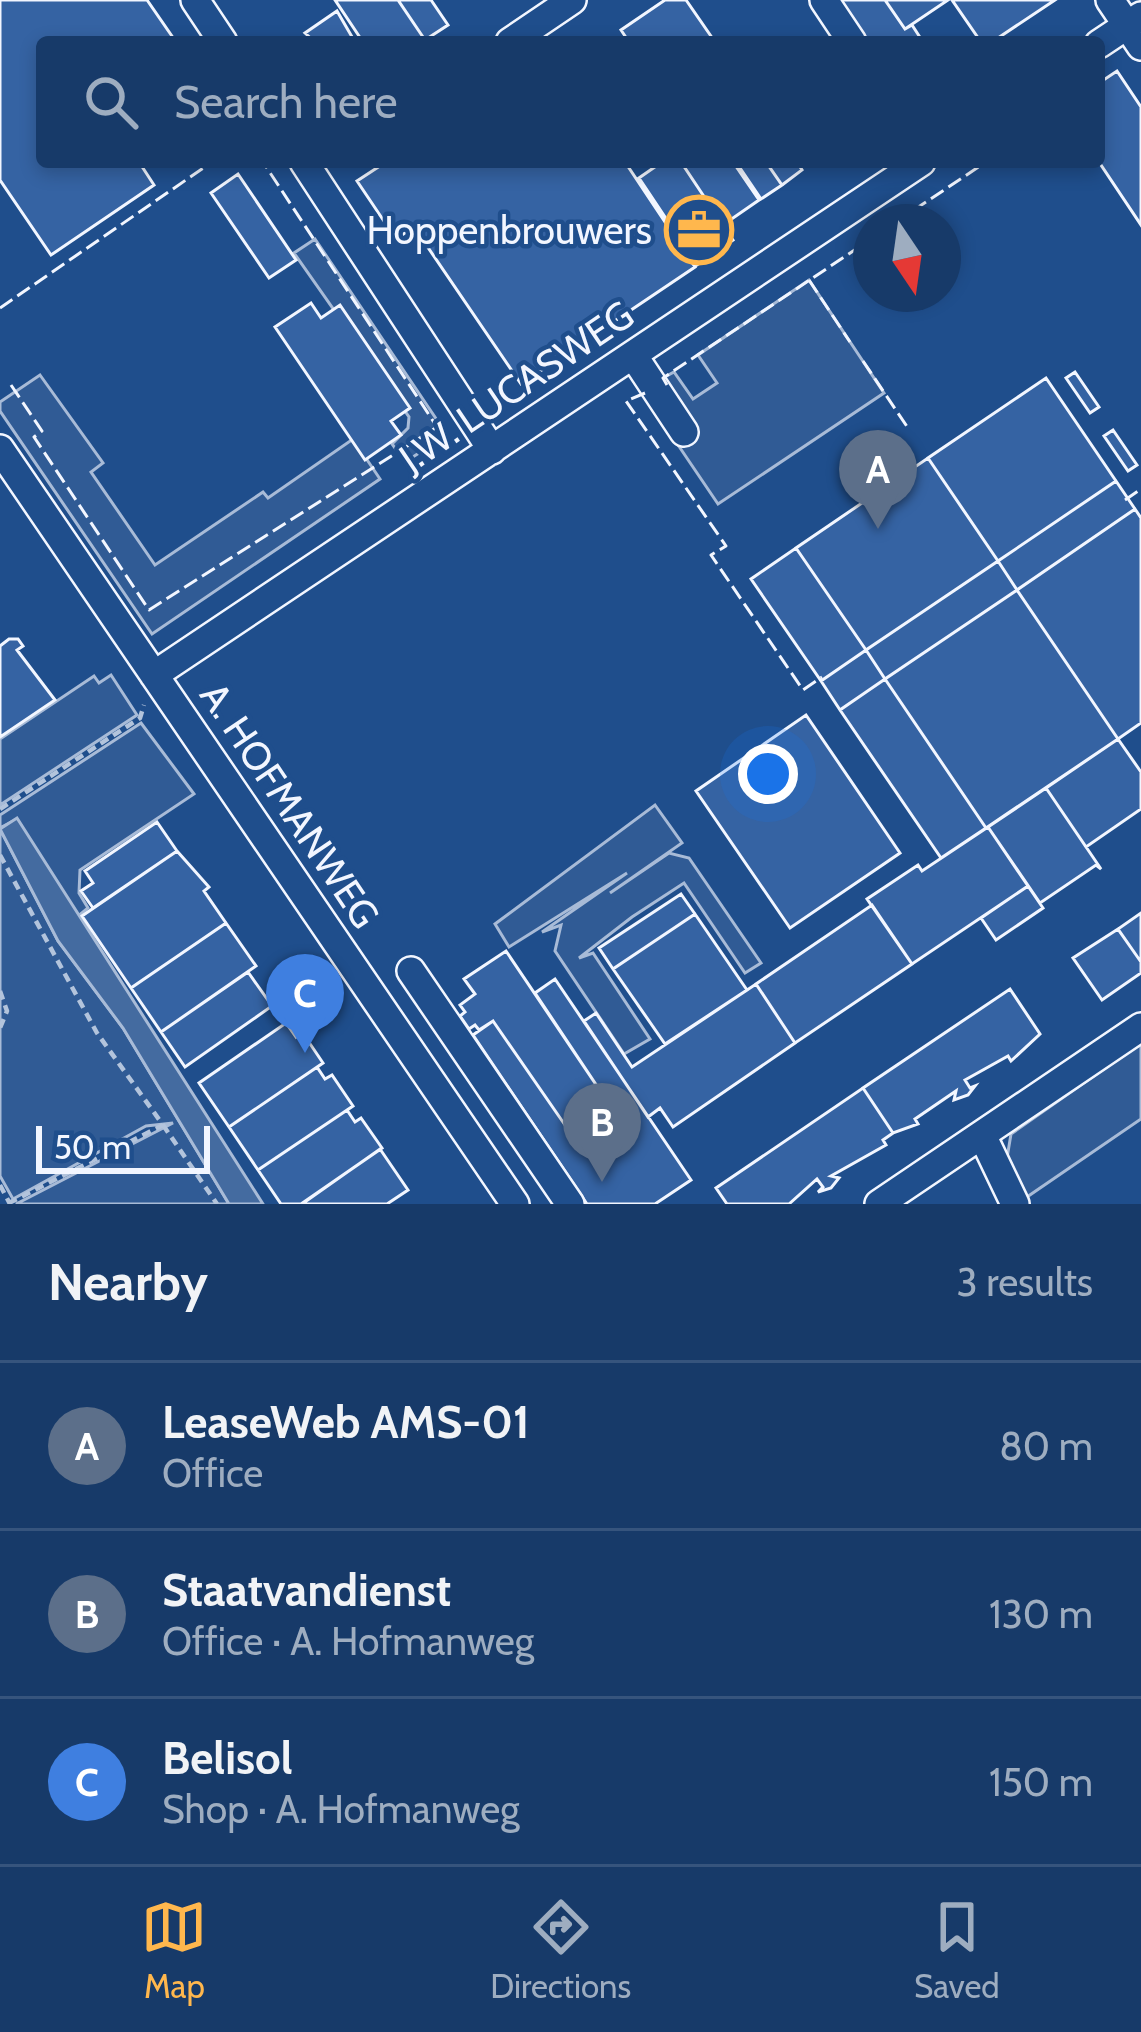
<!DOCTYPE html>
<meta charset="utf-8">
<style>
:root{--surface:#173a69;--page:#20416f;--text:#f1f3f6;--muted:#9eadc0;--line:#36547d;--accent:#ffb74d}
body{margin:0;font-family:Cabin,sans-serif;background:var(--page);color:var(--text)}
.compass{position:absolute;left:853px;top:204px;width:108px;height:108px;border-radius:50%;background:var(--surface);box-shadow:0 6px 18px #0003;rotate:167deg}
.scale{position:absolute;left:36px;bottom:30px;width:174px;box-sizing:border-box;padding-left:12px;border:6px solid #f2f6ff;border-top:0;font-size:33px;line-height:42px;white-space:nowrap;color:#f2f6ff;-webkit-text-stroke:9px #1f4e8c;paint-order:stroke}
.you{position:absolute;left:768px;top:774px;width:42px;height:42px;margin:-30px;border:9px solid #fff;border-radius:50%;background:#1a73e8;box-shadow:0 0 0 18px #1a73e833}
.badge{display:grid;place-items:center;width:78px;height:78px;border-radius:50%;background:var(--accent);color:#fff;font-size:39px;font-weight:700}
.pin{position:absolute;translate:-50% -99px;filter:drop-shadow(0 3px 6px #0008)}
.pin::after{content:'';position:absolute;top:63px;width:42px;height:36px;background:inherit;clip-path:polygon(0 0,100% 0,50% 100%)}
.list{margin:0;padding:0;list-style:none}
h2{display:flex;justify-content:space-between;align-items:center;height:156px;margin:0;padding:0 48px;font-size:51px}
h2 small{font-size:39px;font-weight:400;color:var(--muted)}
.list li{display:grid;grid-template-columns:78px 1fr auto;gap:36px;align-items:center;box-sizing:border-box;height:168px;padding:0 48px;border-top:3px solid var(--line)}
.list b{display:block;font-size:45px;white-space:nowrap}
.list p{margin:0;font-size:39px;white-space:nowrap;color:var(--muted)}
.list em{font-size:39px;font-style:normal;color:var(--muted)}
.icon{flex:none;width:66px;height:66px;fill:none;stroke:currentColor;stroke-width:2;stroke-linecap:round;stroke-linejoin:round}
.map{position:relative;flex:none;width:1141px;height:1204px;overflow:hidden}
.search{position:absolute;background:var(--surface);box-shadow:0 6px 18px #0003;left:36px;right:36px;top:36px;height:132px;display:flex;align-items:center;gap:30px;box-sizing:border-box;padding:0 42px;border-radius:12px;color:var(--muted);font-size:45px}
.sheet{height:660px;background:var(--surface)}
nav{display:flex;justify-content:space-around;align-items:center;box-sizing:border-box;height:168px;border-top:3px solid var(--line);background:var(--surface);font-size:33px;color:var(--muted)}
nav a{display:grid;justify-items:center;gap:6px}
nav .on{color:var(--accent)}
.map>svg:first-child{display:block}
.built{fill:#305b95;stroke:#a8bbd7;stroke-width:3}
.water{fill:#446ba0;stroke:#a8bbd7;stroke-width:3}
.building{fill:#3563a3;stroke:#f2f6ff;stroke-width:3}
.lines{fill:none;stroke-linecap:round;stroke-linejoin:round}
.minor-casing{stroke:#f2f6ff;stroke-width:32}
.path{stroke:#b3c4dc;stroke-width:4.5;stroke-dasharray:9 6;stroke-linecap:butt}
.minor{stroke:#1f4e8c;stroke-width:27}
.fence{stroke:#f2f6ff;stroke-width:3;stroke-dasharray:15 6;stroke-linecap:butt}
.labels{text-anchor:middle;stroke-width:9;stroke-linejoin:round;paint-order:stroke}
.poi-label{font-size:39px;fill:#f2f6ff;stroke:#1f4e8c;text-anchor:end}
.street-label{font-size:39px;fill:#f2f6ff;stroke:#1f4e8c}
</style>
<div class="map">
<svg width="1141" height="1204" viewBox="0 0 1141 1204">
<rect width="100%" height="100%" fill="#1f4e8c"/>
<path class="built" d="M315,239L443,429L444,437L405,462L392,444L408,428L409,417L294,253Z
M809,280L884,393L718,504L674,439L663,378L674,372L693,399L717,383L698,355Z
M40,375L103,463L91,472L155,565L263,492L268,498L353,439L380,479L152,634L0,411V402Z
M111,675L137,715L0,805V739L94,676L99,683Z
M141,723L194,794L80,870L79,893L88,908L77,917L17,819L0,828V815Z
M655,805L682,843L610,893L669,853L689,858L761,963L745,973L684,883L632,917L579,958L593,953L650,1039L624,1054L555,951L561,925L542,932L627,873L509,947L495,924Z
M0,829L58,941L123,1028L229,1204H16L173,1123L146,1126L13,1199L0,1176Z
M1141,1043V1119L1024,1199L1006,1164L1011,1134Z"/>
<path class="water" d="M17,818L263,1204H229L123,1028L58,941L0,829Z"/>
<path class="building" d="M0,0H147L176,42H42V162H139L154,185L51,255L0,180Z
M335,0H398L425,40L363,42Z
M398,0H431L448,25L425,40Z
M665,0H686L715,42H629L621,30Z
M833,0H885L905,29L912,25L923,42H862Z
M885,0H948L905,29Z
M952,0H1055L992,42H981Z
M337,11L355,42H315L305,33Z
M1117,71L1141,107V225L1099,162V83Z
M386,162H625L695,267L521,384L414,227L396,239L357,181Z
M662,162H681L733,240L697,265L639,178Z
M681,162H733L759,200L723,225Z
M736,162H766L782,185L761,199Z
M766,162H797L802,170L782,185Z
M238,174L296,260L269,278L211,193Z
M311,303L321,318L340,305L410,408L391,421L401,435L365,460L275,327Z
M1075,372L1099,407L1090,413L1066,378Z
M1046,378L1116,481L998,561L928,458Z
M1113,430L1137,465L1128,471L1104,436Z
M928,458L998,561L866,650L796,548Z
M1116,481L1135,509L1017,590L998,561Z
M1135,509L1141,518V723L1118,739L1017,590Z
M796,548L866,650L821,681L751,579Z
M998,561L1017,590L885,679L866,650Z
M1017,590L1118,739L986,828L885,679Z
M9,639H18L23,646L17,650L55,700L0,737V646Z
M866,650L885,679L840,710L821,681Z
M885,679L986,828L941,858L840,710Z
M806,715L900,853L790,928L696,791Z
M1118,739L1141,772V809L1086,847L1046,788Z
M1046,788L1101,869L1096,865L1040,903L988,827Z
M157,822L177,851L93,908L81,891L93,883L85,871Z
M988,827L1028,886L912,964L867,899L918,865L922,871Z
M177,851L209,887L204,891L226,923L131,988L82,916Z
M1028,886L1043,908L996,940L981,918Z
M681,894L695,914L613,969L599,948Z
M872,905L912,964L795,1043L756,984Z
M1141,913V962L1118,929Z
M695,914L747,990L665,1044L613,969Z
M226,923L256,966L161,1032L131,988Z
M1118,929L1141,962V973L1102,1000L1073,958Z
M506,951L605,1098L565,1125L493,1021L479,1030L475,1025L469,1029L460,1016L465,1012L460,1005L475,994L464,979Z
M248,972L272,1006L185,1067L161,1032Z
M555,979L691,1180L655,1204H587L473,1035L493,1021L565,1125L605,1098L535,993Z
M756,984L795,1043L673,1127L660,1108L648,1117L584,1021L596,1013L632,1067Z
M1010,989L1040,1034L1011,1061L1008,1056L965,1080L970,1088L975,1086L968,1095L954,1100L956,1091L915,1119L918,1124L893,1133L863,1088Z
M286,1023L296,1037L302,1032L323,1063L229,1127L199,1083Z
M317,1067L325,1079L332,1075L353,1106L258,1170L229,1127Z
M863,1088L893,1133L883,1140L886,1145L831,1176L839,1178L831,1188L818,1192L823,1187L817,1179L789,1204H727L716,1188Z
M347,1110L355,1122L361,1118L382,1148L301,1204H281L258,1170Z
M380,1149L408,1190L387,1204H302Z"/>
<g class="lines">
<defs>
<path id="minor" d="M195,0L223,42
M824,0L852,42
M1110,0L1141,46
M510,42L572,0
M1099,44L1141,16
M304,162L492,450
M633,355L684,432
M0,449L515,1204
M154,675L921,162
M411,971L570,1204
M982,1135L1015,1204
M879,1204L1141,1027"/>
</defs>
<use href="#minor" class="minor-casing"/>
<path class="path" d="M0,809L140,718L144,705
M0,855L97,1033L163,1125L9,1203
M0,991L7,1011L0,1028
M163,1125L217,1204
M0,1185L10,1204"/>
<use href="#minor" class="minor"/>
<path class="fence" d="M896,222L986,162
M809,280L850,342
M0,308L212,162
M863,361L908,428
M11,385L42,431L34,437L149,610L437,427L263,162
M667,385L663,378L871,239
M645,393L626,401L726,546L711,555L803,690L822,677
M1125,500L1141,489"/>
</g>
<defs>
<symbol id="office-ring" viewBox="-11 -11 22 22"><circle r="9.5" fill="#1f4e8c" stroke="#ffb74d" stroke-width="1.5"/><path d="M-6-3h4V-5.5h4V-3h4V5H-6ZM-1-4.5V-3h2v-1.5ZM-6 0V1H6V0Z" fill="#ffb74d"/></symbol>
</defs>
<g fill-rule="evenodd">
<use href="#office-ring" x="661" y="192" width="76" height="76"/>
</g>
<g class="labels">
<g class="poi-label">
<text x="652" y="244">Hoppenbrouwers</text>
</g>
<g class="street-label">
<text transform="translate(516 386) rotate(-34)" y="14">J.W. LUCASWEG</text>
<text transform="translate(290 805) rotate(56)" y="14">A. HOFMANWEG</text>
</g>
</g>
</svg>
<svg class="compass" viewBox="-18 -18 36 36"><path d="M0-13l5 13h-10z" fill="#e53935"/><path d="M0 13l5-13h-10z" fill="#9eadc0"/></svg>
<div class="scale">50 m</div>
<div class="you"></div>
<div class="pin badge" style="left:878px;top:529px;background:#5c6f8a">A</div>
<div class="pin badge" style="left:602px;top:1182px;background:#5c6f8a">B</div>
<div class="pin badge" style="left:305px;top:1053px;background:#3f7fe0">C</div>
<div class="search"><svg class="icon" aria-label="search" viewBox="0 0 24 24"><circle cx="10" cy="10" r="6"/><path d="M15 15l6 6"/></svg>Search here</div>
</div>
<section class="sheet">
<h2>Nearby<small>3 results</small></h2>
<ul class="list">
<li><span class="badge" style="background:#5c6f8a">A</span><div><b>LeaseWeb AMS-01</b><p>Office</p></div><em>80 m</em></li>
<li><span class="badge" style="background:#5c6f8a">B</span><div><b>Staatvandienst</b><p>Office · A. Hofmanweg</p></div><em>130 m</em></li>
<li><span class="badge" style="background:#3f7fe0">C</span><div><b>Belisol</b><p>Shop · A. Hofmanweg</p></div><em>150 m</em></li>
</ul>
</section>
<nav>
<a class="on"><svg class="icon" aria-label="map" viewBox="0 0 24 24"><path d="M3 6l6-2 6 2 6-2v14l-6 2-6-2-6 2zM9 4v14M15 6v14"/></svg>Map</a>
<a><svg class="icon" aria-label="directions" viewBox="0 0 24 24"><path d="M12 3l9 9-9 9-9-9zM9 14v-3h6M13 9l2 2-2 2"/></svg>Directions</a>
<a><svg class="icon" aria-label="saved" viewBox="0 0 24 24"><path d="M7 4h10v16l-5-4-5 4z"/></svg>Saved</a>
</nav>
